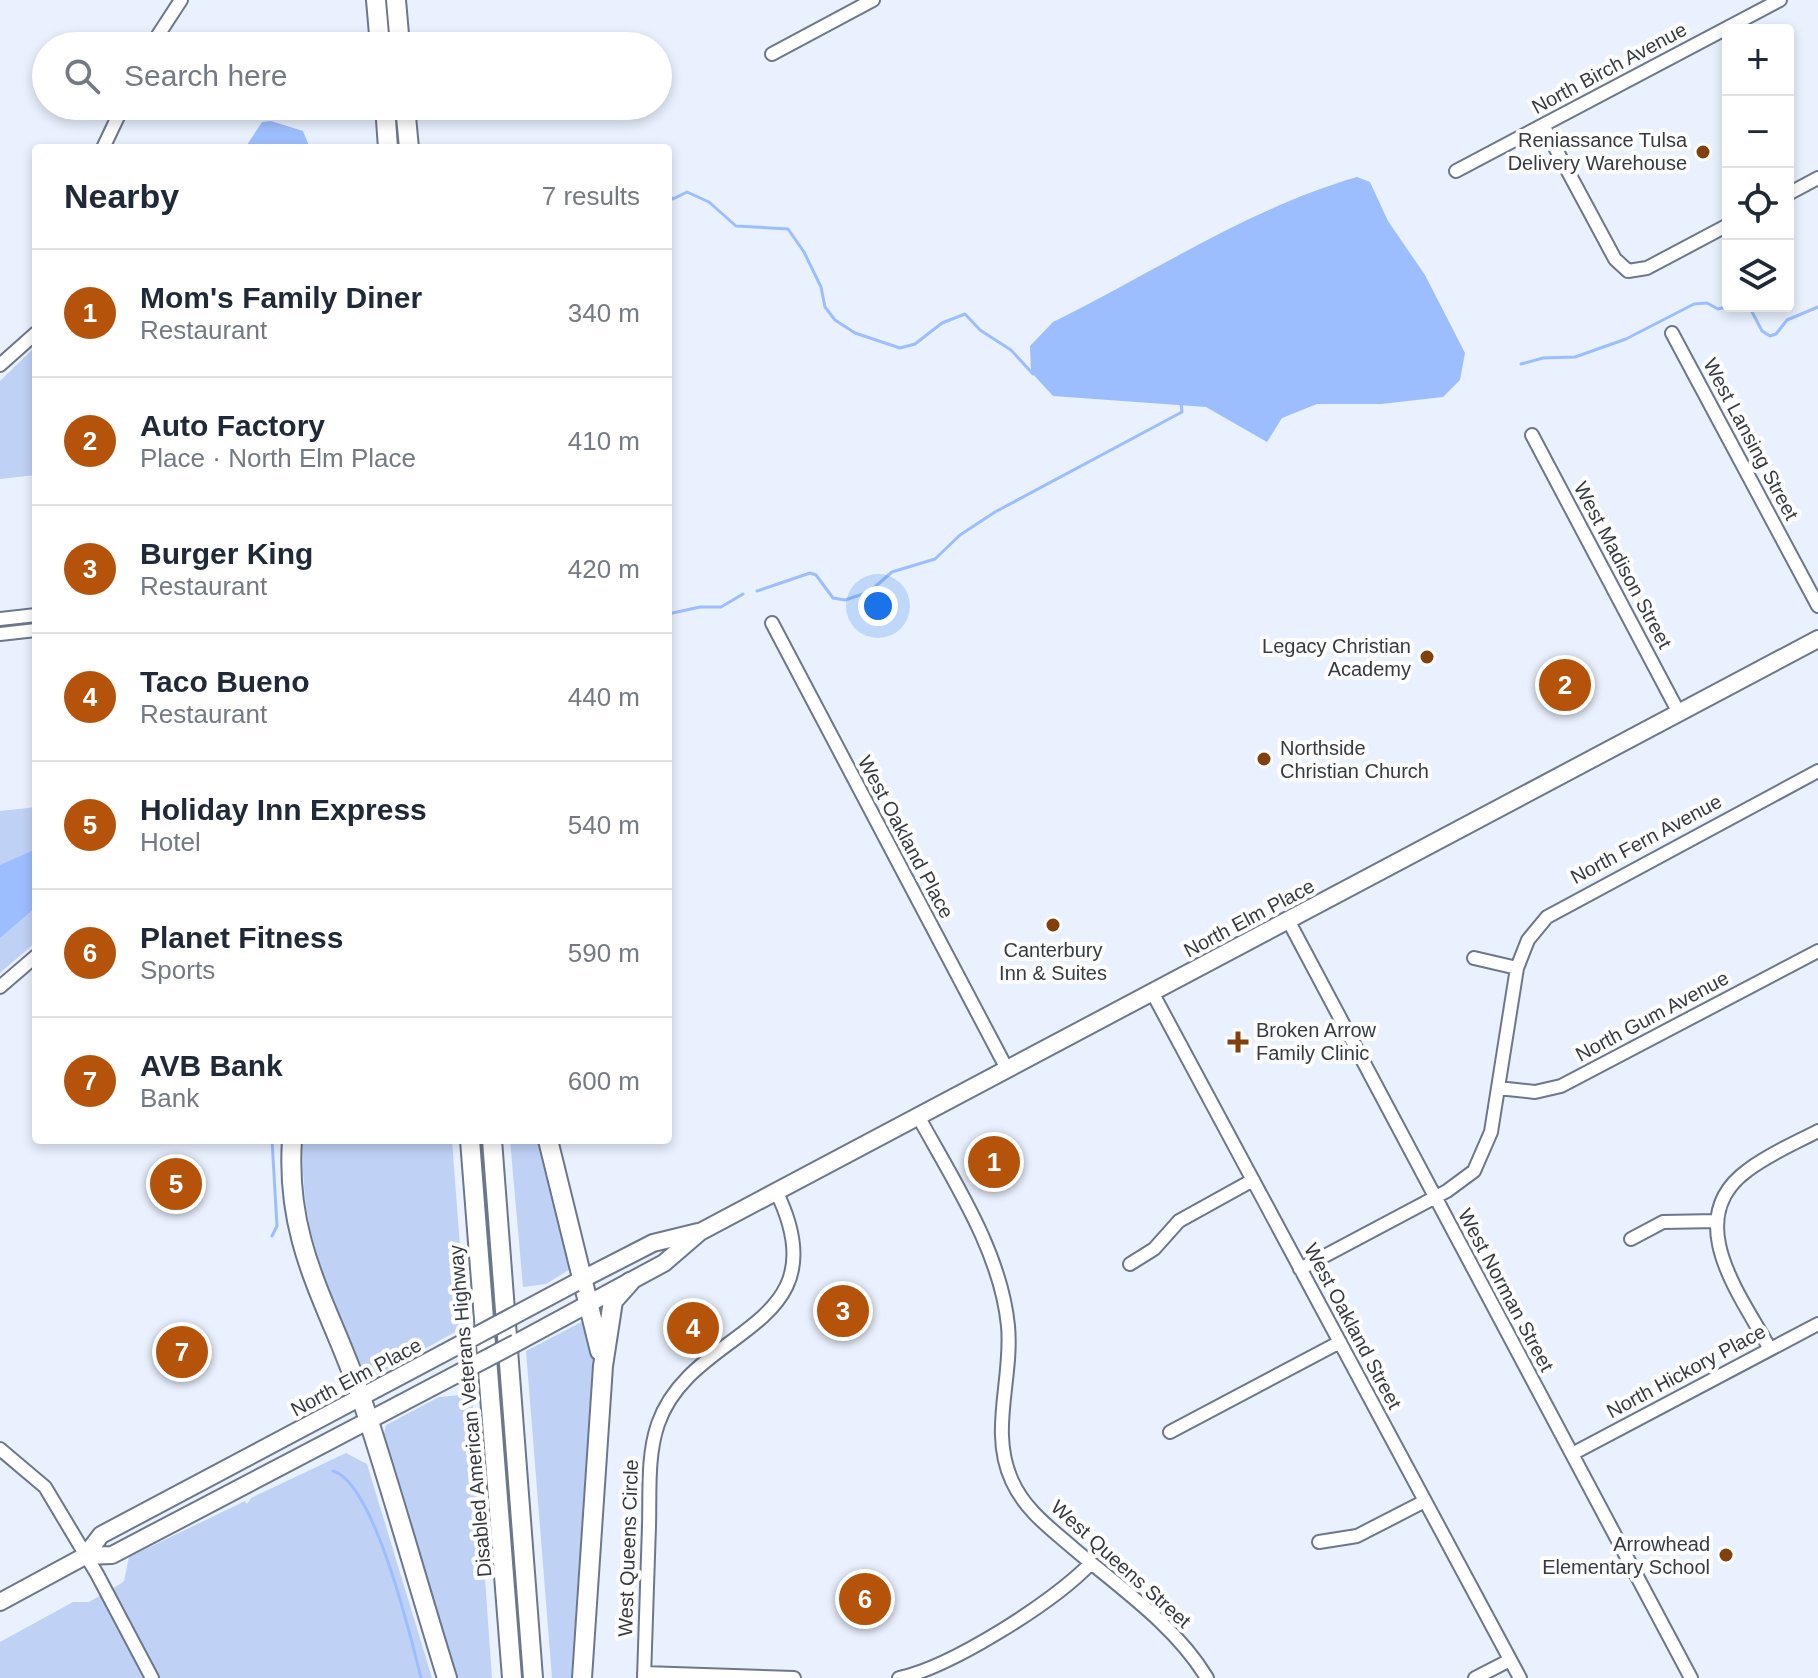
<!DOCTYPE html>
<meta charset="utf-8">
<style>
:root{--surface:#fff;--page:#f2f2f3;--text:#1f2937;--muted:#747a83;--line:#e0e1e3;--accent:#b45309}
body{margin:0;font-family:Helvetica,sans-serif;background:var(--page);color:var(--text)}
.controls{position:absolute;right:24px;top:24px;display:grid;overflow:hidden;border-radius:8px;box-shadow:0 4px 12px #0003}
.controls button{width:72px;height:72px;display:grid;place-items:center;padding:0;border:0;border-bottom:2px solid var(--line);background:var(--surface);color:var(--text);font:40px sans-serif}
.you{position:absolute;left:878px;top:606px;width:28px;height:28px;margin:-20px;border:6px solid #fff;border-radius:50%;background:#1a73e8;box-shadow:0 0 0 12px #1a73e833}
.badge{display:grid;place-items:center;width:52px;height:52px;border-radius:50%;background:var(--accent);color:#fff;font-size:26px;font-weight:700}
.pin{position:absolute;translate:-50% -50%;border:4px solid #fff;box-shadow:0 2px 8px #0006}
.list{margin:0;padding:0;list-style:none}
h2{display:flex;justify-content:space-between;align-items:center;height:104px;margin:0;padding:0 32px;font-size:34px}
h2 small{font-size:26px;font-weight:400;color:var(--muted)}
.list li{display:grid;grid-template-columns:52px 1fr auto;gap:24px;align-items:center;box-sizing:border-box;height:128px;padding:0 32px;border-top:2px solid var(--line)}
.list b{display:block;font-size:30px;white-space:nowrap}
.list p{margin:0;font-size:26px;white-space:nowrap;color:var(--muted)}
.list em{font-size:26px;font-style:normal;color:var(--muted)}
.icon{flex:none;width:44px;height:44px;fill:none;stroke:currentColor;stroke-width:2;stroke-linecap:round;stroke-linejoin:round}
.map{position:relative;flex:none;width:1818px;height:1678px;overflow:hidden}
.search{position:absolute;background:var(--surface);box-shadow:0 4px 12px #0003;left:32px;top:32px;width:640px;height:88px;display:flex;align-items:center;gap:20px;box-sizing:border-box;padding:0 28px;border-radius:44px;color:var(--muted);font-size:30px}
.panel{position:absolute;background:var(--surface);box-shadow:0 4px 12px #0003;left:32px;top:144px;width:640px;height:1000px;border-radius:8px}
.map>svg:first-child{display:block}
.green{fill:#bfd2f6}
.water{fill:#9dbefe}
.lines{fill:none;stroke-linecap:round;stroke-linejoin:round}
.stream{stroke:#9dbefe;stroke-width:3}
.minor-casing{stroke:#6c778b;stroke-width:16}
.major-casing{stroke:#6c778b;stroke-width:20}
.highway-casing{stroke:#6c778b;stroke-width:22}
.minor{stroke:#fff;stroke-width:12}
.major{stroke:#fff;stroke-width:16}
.highway{stroke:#fff;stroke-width:18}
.major-bridge-casing{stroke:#6c778b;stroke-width:20;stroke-linecap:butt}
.major-bridge{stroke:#fff;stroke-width:16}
.poi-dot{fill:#82410c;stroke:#fefefe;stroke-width:3}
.labels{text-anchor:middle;stroke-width:8;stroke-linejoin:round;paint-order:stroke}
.street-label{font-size:20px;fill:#363b43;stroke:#fefefe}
.poi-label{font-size:20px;fill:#363b43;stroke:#fefefe;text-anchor:end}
</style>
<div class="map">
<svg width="1818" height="1678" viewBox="0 0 1818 1678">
<rect width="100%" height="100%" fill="#e9f1fe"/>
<path class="green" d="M36,346V475L0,479V381Z
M36,807V942L0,973V811Z
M303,1140H452L466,1326L366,1381C330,1299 299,1232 303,1140Z
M510,1140H542L572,1268L546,1284L523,1287Z
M589,1318L593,1360L571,1678H552L526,1351Z
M472,1394L492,1678H452L383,1437L386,1425L439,1397Z
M346,1453L367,1464L432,1678H0V1642L73,1602H89L120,1584L124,1581L129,1557L245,1501L247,1504L251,1498Z"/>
<path class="water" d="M271,121L303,131L310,148H245L262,122Z
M1357,177L1370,182L1388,221L1425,275L1465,353L1460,380L1443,397L1381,404H1317L1282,418L1267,442L1206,407L1053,396L1031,372L1030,346L1053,322C1153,273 1249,208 1357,177Z
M36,849V907L0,938V865Z"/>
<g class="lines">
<path class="stream" d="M668,195L673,199L687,192L709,202L736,226L788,229L804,252L821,287L825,307L835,320L855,333L900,348L915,344L942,323L965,314L980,330L1011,350L1033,374
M1749,306L1762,331L1770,336L1776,334L1787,320L1818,307
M1521,364L1543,358L1575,357L1626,339L1694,304L1707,303L1718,309L1730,306
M757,591L810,573L816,575L833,598L845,600L869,592L892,572L935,559L960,535L995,512L1182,412L1181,403
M668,614L700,607H721L743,594
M272,1140L277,1226L272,1236
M333,1471C374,1483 410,1634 421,1678"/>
<defs>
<path id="minor" d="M151,46L181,0
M772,54L873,0
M1543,125L1615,259L1628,271L1647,268L1728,225
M103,148L123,106
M1456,171L1780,0
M1788,194L1818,178
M1672,333L1818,606
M0,365L36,333
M1532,435L1679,713
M0,619L36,615
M772,623L1007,1069
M0,634L36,630
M1288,920L1691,1678
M1474,958L1517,968
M0,987L36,956
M1152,992L1520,1678
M1498,1088L1535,1092L1561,1086L1818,951
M918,1116C953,1180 1001,1252 1008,1326C1013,1379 989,1431 1012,1481C1025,1510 1050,1528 1073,1548C1119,1587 1175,1625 1207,1678
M1631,1239L1663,1222L1717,1221
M1130,1264L1154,1249L1179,1221L1253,1180
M1300,1269L1447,1191L1474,1171L1491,1132L1517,968L1528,940L1547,917L1818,771
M1770,1349C1741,1296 1680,1219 1748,1170C1769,1154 1795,1143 1818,1131
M1170,1432L1340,1342
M0,1449L45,1487L97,1574L152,1678
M1572,1454L1818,1324
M1319,1542L1357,1536L1425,1501
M644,1673L794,1678
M644,1678C646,1627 647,1577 649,1526C650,1493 647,1456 658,1424C692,1325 845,1331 776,1191
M899,1678C951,1667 1054,1602 1091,1563
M1475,1678L1510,1660"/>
<path id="major" d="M575,1283L653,1243L698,1232
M516,1343L664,1263L700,1232L1818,639
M85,1556L112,1555L400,1404
M0,1602L85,1556L101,1535L442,1354"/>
<path id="highway" d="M376,0L380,46
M396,0L400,46
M385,106L388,148
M405,106L409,148
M292,1140C285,1245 329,1304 361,1397C392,1490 418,1585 447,1678
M470,1140L512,1678
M492,1140L533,1678
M548,1140L600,1351
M582,1678L603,1366L613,1301L630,1282"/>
</defs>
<use href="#minor" class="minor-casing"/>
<use href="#major" class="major-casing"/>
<use href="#highway" class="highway-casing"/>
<use href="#minor" class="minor"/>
<use href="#major" class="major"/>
<use href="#highway" class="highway"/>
<defs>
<path id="major-bridge" d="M442,1354L575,1283
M400,1404L516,1343"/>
</defs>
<use href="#major-bridge" class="major-bridge-casing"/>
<use href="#major-bridge" class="major-bridge"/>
</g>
<g class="poi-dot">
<circle cx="1703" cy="152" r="8"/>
<circle cx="1427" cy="657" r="8"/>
<circle cx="1264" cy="759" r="8"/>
<circle cx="1053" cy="925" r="8"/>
<path d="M1234 1030h8v8h8v8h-8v8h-8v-8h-8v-8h8z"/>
<circle cx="1726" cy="1555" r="8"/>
</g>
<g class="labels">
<g class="street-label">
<text transform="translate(1609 68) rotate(-28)" y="7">North Birch Avenue</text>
<text transform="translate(1751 439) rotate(62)" y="7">West Lansing Street</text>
<text transform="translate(1623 565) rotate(62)" y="7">West Madison Street</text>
<text transform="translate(906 837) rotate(62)" y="7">West Oakland Place</text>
<text transform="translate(1646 839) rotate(-28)" y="7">North Fern Avenue</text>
<text transform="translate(1249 918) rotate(-28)" y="7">North Elm Place</text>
<text transform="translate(1652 1016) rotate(-28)" y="7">North Gum Avenue</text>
<text transform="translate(1506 1290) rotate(62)" y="7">West Norman Street</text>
<text transform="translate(1353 1326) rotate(62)" y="7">West Oakland Street</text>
<text transform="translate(1686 1371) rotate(-28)" y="7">North Hickory Place</text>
<text transform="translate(356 1377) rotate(-28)" y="7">North Elm Place</text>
<text transform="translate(470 1411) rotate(-95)" y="7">Disabled American Veterans Highway</text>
<text transform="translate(628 1548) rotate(-88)" y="7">West Queens Circle</text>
<text transform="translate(1121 1564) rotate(42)" y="7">West Queens Street</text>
</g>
<g class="poi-label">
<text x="1687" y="147">Reniassance Tulsa<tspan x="1687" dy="23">Delivery Warehouse</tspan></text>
<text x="1411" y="653">Legacy Christian<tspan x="1411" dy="23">Academy</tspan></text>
<text x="1280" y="755" text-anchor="start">Northside<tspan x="1280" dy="23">Christian Church</tspan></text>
<text x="1053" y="957" text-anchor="middle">Canterbury<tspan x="1053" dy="23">Inn &amp; Suites</tspan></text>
<text x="1256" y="1037" text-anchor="start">Broken Arrow<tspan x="1256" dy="23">Family Clinic</tspan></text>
<text x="1710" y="1551">Arrowhead<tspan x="1710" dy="23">Elementary School</tspan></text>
</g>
</g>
</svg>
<div class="controls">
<button>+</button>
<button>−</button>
<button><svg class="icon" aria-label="locate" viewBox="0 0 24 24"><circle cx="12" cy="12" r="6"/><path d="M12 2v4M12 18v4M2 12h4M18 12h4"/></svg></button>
<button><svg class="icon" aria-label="layers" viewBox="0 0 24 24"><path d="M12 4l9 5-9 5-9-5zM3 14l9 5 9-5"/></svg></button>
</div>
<div class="you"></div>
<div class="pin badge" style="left:994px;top:1162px">1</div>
<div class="pin badge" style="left:1565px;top:685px">2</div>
<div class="pin badge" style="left:843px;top:1311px">3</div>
<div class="pin badge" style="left:693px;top:1328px">4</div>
<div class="pin badge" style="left:176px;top:1184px">5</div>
<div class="pin badge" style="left:865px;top:1599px">6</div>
<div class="pin badge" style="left:182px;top:1352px">7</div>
<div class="search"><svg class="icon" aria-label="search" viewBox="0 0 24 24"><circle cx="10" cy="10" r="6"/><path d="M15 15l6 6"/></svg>Search here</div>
<section class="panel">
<h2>Nearby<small>7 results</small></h2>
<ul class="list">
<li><span class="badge">1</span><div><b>Mom's Family Diner</b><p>Restaurant</p></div><em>340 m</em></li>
<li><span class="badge">2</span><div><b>Auto Factory</b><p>Place · North Elm Place</p></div><em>410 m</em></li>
<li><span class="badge">3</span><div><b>Burger King</b><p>Restaurant</p></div><em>420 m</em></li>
<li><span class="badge">4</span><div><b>Taco Bueno</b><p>Restaurant</p></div><em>440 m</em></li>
<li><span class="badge">5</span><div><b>Holiday Inn Express</b><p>Hotel</p></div><em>540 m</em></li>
<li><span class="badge">6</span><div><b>Planet Fitness</b><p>Sports</p></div><em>590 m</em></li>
<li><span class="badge">7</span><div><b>AVB Bank</b><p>Bank</p></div><em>600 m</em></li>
</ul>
</section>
</div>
